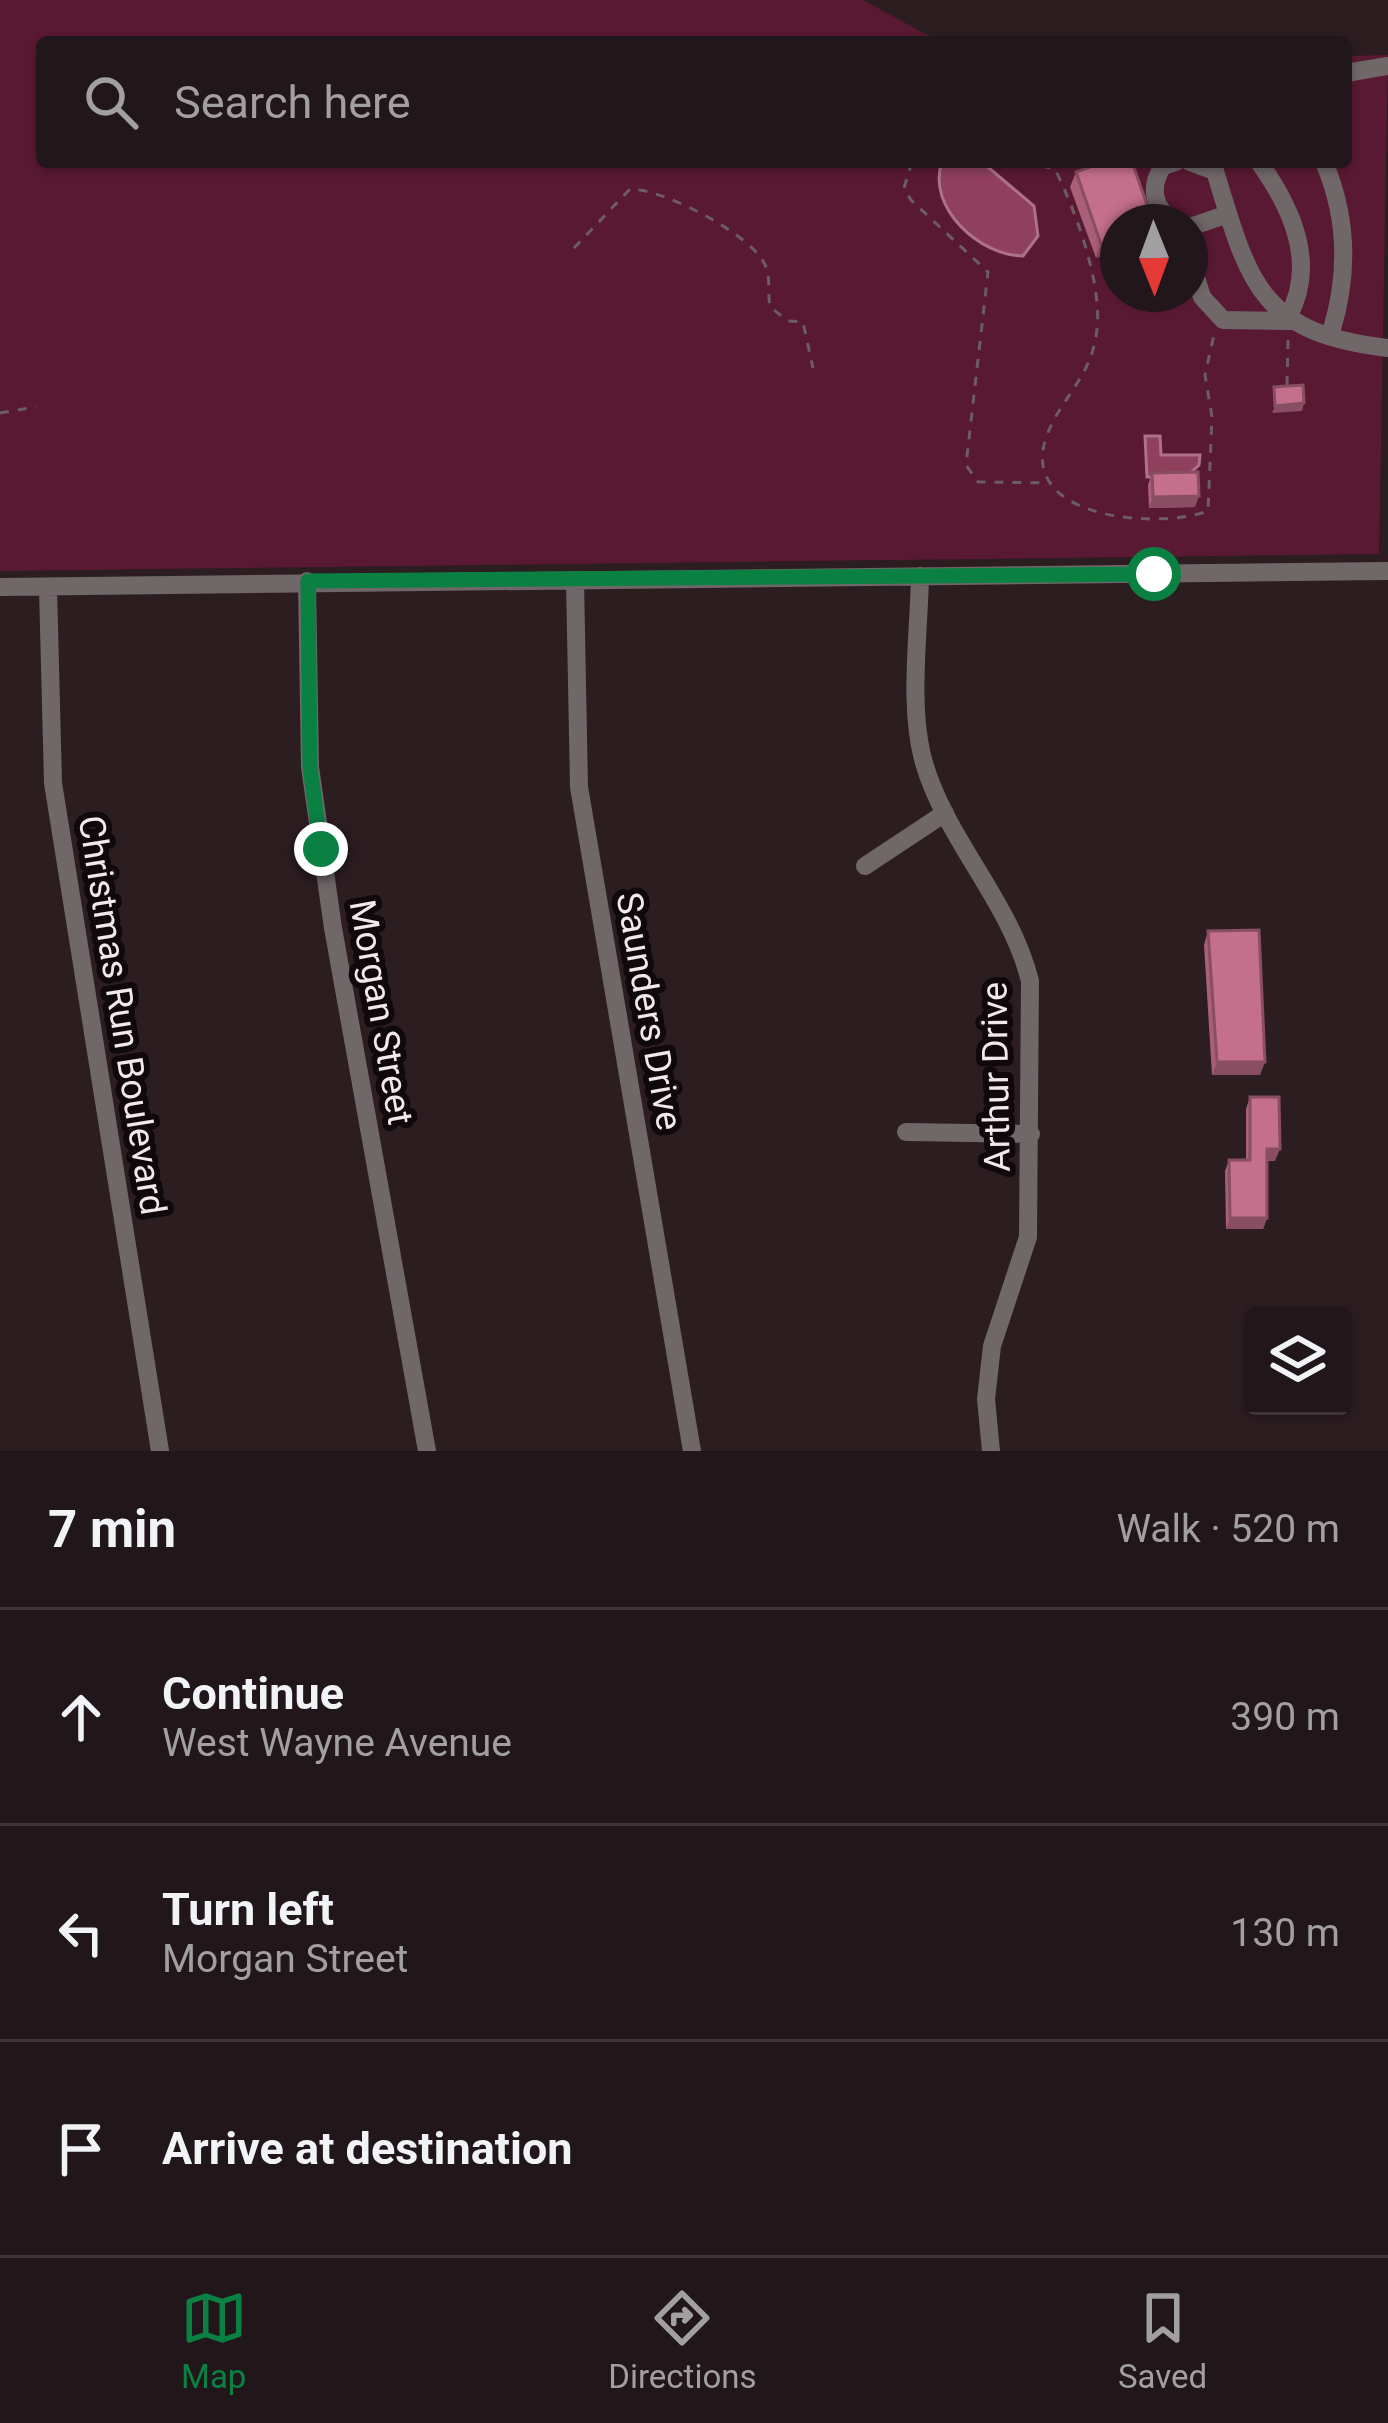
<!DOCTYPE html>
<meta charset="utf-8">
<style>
:root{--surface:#211619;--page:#2d2326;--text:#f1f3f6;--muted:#a29fa2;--line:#3e3538;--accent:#0b8043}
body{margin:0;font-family:Roboto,sans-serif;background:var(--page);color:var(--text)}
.controls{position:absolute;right:36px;bottom:36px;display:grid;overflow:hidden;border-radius:12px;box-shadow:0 3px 9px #0004}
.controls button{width:108px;height:108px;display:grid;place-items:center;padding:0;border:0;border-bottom:3px solid var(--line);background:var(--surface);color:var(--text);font:60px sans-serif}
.compass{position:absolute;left:1100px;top:204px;width:108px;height:108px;border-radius:50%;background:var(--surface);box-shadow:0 3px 9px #0004;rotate:179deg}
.stop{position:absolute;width:36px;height:36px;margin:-27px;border:9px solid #0b8043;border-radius:50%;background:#fff}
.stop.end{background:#0b8043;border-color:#fff;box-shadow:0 3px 12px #0008}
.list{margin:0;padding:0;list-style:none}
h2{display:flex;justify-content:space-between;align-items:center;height:156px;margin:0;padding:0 48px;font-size:51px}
h2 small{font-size:39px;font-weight:400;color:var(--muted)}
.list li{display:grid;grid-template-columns:78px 1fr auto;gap:36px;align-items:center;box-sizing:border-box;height:216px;padding:0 48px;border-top:3px solid var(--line)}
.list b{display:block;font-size:45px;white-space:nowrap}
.list p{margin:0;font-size:39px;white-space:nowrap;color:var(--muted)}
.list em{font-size:39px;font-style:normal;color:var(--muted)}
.icon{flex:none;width:66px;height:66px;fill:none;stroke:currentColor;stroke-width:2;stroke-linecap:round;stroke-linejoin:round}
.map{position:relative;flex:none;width:1388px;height:1451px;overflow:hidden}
.search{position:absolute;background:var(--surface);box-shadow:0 3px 9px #0004;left:36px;right:36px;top:36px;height:132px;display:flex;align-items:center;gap:30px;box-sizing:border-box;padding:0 42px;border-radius:12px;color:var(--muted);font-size:45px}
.sheet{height:804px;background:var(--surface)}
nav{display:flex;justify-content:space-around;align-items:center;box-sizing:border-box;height:168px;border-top:3px solid var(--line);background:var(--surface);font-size:33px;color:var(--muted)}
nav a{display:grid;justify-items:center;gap:6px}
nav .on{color:var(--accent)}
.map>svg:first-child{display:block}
.green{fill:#5a1933;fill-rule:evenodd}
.water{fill:#8f405d;stroke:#ad7288;stroke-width:3}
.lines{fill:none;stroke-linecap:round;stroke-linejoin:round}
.path{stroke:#6b5d61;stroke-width:3;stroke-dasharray:9 9;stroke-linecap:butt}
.minor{stroke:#706769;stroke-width:18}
.wall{fill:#a95f78}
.shaded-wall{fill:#894e62}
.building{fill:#c46f8c;stroke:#894e62;stroke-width:3}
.route{stroke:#0b8043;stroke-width:15}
.labels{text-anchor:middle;stroke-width:12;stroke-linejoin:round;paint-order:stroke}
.street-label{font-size:36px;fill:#f3e8eb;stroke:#10090b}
</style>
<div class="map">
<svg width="1388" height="1451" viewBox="0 0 1388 1451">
<rect width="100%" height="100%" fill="#2c1d21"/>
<path class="green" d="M0,0H863L940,42H42V162H1346V56L1388,55L1379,554L0,571ZM1118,222H1190V294H1118Z"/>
<path class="water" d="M942,162H982L1034,206L1038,236L1023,256C980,256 926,207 942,162Z
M1145,436H1160L1161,455H1200L1199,465L1186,477H1147Z"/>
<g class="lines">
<path class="path" d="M912,162L904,188L911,200L988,272L966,465L978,482L1052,483
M1024,162L1055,169C1076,212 1102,282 1097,330C1091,380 1060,397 1046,438C1018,521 1162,529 1208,511L1212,417L1205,375L1214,335
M574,248L630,189C663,189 746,232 763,261C772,276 767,291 770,307L788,321L803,322L813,368
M1287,385L1288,340
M0,413L36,407"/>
<path class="minor" d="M1346,73L1388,66
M1190,162L1215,171C1249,283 1259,333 1388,348
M1259,162C1291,207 1318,263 1288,317
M1324,162C1347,216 1349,272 1332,329
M1175,222C1153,209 1149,187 1163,166L1176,162
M1190,227L1228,214
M1190,258L1202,297L1223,320L1291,321
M920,576C919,634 908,707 924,763C947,841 1010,901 1030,981L1028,1237L992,1346L986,1399L991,1451
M575,580L579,787L692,1451
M307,581L310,767L333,928L427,1451
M0,587L1388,571
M48,588L53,783L160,1451
M865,866L945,813
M906,1132L1031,1134"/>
</g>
<path class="wall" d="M1132,162L1096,258L1070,187L1076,172Z
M1152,473L1195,507L1149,508L1148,485Z
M1208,931L1260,1075H1212L1204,945Z
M1250,1097L1275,1161H1267V1218L1263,1229H1226L1225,1171L1229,1160H1246V1109Z"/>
<path class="shaded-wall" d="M1118,238V251L1096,258L1101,244Z
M1304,403L1302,411L1272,413L1275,406Z
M1199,496L1195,507L1149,508L1153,497Z
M1217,1062H1265L1260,1075H1212Z
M1267,1149H1280L1275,1161H1263Z
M1230,1218H1267L1263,1229H1226Z"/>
<path class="building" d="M1104,162H1132L1153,222H1118V238L1101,244L1076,172Z
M1303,385L1304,403L1275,406L1274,387Z
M1198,472L1199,496L1153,497L1152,473Z
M1259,930L1265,1062H1217L1208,931Z
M1250,1097H1279L1280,1149H1267V1218H1230L1229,1160H1250Z"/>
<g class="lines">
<path class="route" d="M321,849L310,767L308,581L1154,574"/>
</g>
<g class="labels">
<g class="street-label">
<text transform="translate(650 1011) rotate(80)" y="13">Saunders Drive</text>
<text transform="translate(382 1012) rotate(80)" y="13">Morgan Street</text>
<text transform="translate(123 1015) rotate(81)" y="13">Christmas Run Boulevard</text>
<text transform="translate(995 1077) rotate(-91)" y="13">Arthur Drive</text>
</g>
</g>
</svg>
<div class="controls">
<button><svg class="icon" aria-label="layers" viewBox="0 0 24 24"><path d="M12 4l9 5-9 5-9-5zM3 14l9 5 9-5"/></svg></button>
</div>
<svg class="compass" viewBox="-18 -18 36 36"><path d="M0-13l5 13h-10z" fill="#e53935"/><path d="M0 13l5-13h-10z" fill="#a29fa2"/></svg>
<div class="stop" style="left:1154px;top:574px"></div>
<div class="stop end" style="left:321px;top:849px"></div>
<div class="search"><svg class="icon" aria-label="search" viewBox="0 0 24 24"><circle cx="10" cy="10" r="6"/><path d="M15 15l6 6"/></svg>Search here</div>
</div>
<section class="sheet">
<h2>7 min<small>Walk · 520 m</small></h2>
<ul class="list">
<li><svg class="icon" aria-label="ahead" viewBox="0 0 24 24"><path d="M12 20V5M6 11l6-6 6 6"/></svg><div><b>Continue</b><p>West Wayne Avenue</p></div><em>390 m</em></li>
<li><svg class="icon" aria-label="left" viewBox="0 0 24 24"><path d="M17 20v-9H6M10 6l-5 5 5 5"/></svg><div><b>Turn left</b><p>Morgan Street</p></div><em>130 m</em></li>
<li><svg class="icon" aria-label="arrive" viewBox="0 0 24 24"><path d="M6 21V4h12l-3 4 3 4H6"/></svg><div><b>Arrive at destination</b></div></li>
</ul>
</section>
<nav>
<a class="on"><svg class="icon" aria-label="map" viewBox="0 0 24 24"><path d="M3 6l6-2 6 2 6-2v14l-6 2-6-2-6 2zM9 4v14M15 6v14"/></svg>Map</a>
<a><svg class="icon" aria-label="directions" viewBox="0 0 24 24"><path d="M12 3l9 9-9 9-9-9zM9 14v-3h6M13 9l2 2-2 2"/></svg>Directions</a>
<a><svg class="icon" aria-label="saved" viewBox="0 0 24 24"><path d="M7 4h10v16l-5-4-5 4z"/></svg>Saved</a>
</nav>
